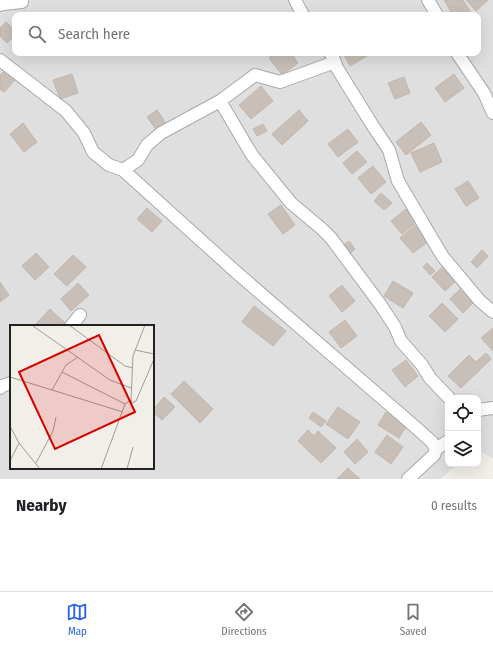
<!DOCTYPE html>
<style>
:root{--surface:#fff;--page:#f6f6f6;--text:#202124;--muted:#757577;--line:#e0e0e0;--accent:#2563eb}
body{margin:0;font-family:"Fira Sans Condensed",sans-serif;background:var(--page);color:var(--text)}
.controls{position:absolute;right:12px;bottom:12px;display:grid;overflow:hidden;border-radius:8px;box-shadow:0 4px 16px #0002}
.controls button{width:36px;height:36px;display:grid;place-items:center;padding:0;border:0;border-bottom:1px solid var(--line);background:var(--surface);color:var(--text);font:20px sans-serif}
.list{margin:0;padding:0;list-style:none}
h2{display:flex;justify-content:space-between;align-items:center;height:52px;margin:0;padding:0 16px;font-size:17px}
h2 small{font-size:13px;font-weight:400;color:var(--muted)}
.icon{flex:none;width:22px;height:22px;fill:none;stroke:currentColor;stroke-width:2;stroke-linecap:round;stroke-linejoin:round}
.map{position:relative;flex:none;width:493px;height:479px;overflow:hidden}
.search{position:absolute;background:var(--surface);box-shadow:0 4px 16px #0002;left:12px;right:12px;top:12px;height:44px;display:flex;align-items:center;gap:10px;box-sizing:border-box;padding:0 14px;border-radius:8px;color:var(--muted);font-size:15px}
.sheet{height:112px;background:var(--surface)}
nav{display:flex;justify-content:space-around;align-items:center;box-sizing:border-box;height:56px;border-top:1px solid var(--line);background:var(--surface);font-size:11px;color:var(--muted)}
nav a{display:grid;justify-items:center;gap:2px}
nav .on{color:var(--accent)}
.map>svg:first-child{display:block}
.residential{fill:#e0dfdf;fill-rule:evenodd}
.building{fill:#c7bfb8;stroke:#c4b6ab}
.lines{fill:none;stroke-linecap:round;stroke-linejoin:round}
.minor-casing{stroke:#a9a9a9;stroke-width:14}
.minor{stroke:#fff;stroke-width:12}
.inset-road{fill:none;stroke:#9f9d99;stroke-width:1}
.view{fill:#d40000;fill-opacity:0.15;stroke:#d40000;stroke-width:2}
.inset-edge{fill:none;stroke:#222;stroke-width:2}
</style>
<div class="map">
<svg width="493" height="479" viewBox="0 0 493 479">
<rect width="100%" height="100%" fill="#f2efe9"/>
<path class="residential" d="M0,0H493V458L478,451V398H448V464H458L440,479H0ZM15,15H478V53H15ZM11,326H153V468H11Z"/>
<path class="building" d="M444,0H463L470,11L464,15H453Z
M466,0H488L476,11Z
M6,22L15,31V35L7,43L0,36V28Z
M275,53H291L298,63L282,75L269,58Z
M348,53H365L367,56L350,66L344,55Z
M5,70L15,80L4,92L0,89V75Z
M72,74L78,93L60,99L53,80Z
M454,74L464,88L445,102L435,88Z
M404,77L410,93L395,99L388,83Z
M261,86L273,101L251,119L239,105Z
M157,110L167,125L158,132L147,117Z
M299,110L308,121L282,145L272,134Z
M421,122L431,135L406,155L396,142Z
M23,123L37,142L24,152L10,134Z
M263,124L267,131L257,136L253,129Z
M348,129L358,142L338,157L328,144Z
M434,143L442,162L420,172L411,153Z
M357,151L367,162L352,174L343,163Z
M373,166L386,182L371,194L358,178Z
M468,181L479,198L466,206L455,189Z
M381,193L392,203L384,210L374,201Z
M281,205L295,225L283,234L268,214Z
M147,208L162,221L152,232L137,219Z
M406,209L417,222L402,234L391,221Z
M417,224L430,240L413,253L400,238Z
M349,241L355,249L347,256L340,247Z
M482,250L488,256L477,268L471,262Z
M36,253L49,267L35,280L22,266Z
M73,255L86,267L67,286L54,274Z
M427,263L435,271L430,275L423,267Z
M445,265L458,279L445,291L432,277Z
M393,281L413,293L403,308L384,296Z
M0,282L9,295L0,302Z
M78,283L89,295L71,311L61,299Z
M342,285L355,301L342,312L329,296Z
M461,288L474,302L463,313L450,299Z
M442,303L458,319L445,332L429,316Z
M254,306L286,331L273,346L242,322Z
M50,309L65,323L62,326H34Z
M345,320L357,336L341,348L329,332Z
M493,328V351L481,338Z
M486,353L491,359L461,388L448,376L469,355L476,362Z
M406,360L418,376L405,387L392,370Z
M184,381L213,409L200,423L171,394Z
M164,397L175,407L162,420L153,412V410Z
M338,407L360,422L348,439L326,424Z
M313,412L326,421L321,427L309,418Z
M386,412L407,425L399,438L378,425Z
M308,430L314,436L318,431L336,448L321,463L298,441Z
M387,435L403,447L391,464L375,452Z
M357,439L368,452L355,464L344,452Z
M348,468L360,479H337Z"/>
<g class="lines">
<defs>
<path id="minor" d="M295,0L303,15
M428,0L437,15
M0,5L3,4L22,2
M330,53L333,57L337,68L371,123L389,150L398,181L443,257L480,301L493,312
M457,53L484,93L493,113
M0,60L66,111L84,133L93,152L109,165L123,170L236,272L413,425L432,442L436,449
M220,101L252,155L291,203L322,229L331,238L380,304L395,327L401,341L422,365L430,378L449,398
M123,170L138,160L147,145L161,133L220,101L255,75L280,82L335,62
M71,326L80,315
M0,388L2,386L11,383
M478,410L493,408
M408,479L434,455L436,449L448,441"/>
</defs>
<use href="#minor" class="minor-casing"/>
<use href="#minor" class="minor"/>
</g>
<g transform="translate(10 325)">
<rect width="144" height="144" fill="#f2efe9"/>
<path class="inset-road" d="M59,0L115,41L123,43M23,1L100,55L121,63M125,25L144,29M52,47L115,79L91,144M0,52L113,87M42,65L56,40L68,32M121,75L122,78L126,76L144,34M115,79L121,75L123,31L135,0M0,101L9,118L30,144M0,136L9,118M26,138L43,106L46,92M117,144L123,122"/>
<path class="view" d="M89,10L125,87L45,124L9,47Z"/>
<rect width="144" height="144" class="inset-edge"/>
</g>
</svg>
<div class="controls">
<button><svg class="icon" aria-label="locate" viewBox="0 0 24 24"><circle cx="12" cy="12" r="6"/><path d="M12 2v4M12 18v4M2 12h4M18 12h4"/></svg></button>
<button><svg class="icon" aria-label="layers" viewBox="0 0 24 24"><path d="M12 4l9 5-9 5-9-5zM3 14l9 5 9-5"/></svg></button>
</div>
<div class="search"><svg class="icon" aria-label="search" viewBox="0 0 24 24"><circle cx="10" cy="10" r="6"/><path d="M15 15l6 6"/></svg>Search here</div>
</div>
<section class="sheet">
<h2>Nearby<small>0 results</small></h2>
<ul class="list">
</ul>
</section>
<nav>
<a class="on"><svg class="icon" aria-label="map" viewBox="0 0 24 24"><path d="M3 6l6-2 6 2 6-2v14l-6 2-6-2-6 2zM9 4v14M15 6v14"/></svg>Map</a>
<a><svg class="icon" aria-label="directions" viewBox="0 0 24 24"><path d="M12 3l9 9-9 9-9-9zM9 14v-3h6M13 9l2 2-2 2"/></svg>Directions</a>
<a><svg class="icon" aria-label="saved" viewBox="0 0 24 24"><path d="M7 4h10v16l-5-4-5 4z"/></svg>Saved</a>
</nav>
